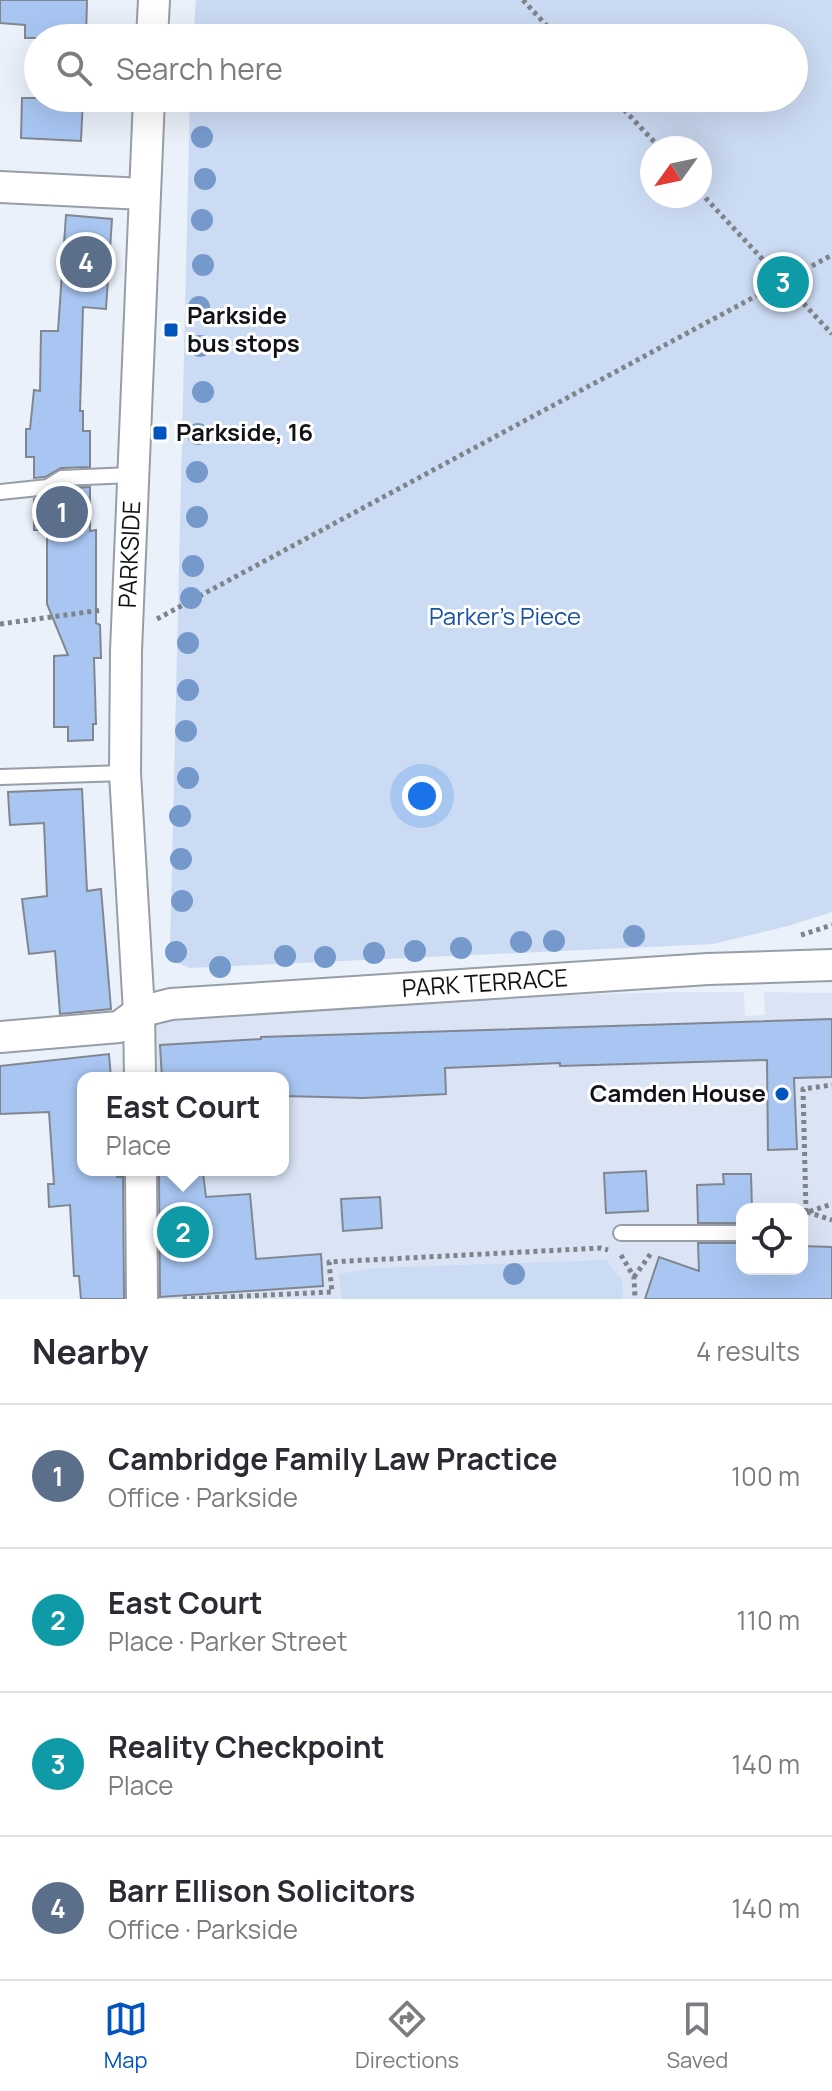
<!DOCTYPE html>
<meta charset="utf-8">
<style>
:root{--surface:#fff;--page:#f2f2f3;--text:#2b2b33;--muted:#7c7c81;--line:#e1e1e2;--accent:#0254be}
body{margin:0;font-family:Manrope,sans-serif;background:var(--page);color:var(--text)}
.controls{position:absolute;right:24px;bottom:24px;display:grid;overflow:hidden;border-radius:16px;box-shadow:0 8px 32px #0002}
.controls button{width:72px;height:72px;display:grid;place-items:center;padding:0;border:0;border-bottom:2px solid var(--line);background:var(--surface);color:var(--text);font:40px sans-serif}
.compass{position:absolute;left:640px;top:136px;width:72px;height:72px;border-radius:50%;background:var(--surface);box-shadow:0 8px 32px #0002;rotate:237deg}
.you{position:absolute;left:422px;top:796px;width:28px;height:28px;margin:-20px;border:6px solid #fff;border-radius:50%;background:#1a73e8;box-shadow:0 0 0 12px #1a73e833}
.badge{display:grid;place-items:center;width:52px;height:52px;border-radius:50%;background:var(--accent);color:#fff;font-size:26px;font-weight:700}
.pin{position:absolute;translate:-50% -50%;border:4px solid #fff;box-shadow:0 2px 8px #0006}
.popup{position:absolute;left:77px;top:1072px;width:212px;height:104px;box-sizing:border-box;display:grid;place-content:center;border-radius:16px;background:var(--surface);filter:drop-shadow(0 2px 6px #0005);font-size:26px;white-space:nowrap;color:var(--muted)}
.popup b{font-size:30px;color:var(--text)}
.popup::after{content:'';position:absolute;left:50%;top:100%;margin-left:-16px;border:16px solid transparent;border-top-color:var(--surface)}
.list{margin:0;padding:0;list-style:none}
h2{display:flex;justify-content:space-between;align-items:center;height:104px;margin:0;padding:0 32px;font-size:34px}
h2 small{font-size:26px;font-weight:400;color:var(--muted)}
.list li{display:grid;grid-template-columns:52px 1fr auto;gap:24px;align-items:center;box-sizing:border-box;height:144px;padding:0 32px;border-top:2px solid var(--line)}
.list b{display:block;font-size:30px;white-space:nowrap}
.list p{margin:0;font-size:26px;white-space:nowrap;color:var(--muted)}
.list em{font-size:26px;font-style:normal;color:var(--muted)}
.icon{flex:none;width:44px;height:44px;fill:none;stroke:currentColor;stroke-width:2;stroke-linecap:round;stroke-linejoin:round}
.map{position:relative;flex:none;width:832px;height:1299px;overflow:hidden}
.search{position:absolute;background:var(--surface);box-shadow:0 8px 32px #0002;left:24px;right:24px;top:24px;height:88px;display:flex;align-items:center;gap:20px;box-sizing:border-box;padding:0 28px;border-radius:44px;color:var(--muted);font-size:30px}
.sheet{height:680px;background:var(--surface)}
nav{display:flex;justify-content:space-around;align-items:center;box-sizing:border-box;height:112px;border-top:2px solid var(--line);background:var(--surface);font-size:22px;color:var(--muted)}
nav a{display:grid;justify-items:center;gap:4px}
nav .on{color:var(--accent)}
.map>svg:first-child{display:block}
.built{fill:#dae4f5;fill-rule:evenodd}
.green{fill:#cbdbf3;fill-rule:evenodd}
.building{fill:#a9c6f3;stroke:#818790;stroke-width:2}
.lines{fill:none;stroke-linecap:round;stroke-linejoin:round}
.service-casing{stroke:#979ea7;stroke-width:18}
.minor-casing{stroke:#979ea7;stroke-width:34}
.path{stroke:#7f838a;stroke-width:5;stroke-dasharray:4 4;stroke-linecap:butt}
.service{stroke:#fff;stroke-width:14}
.minor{stroke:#fff;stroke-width:30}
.tree{fill:#7699cc}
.poi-dot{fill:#0254be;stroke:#fdfefd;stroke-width:3}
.labels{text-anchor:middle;stroke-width:6;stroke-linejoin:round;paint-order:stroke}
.poi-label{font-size:24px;font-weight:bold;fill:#111317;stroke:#fdfefd;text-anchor:start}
.street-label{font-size:24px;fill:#111317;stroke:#fdfefd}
.park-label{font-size:24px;fill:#1851a5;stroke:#fdfefd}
</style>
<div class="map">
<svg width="832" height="1299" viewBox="0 0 832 1299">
<rect width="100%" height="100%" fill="#eaf1fb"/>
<path class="built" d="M681,992H744L745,1016L765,1015L764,992L832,993V1299H156L155,1278L159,1271L166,1267L160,1200H156L155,1170H283V1078H150L148,1055L155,1020L520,996ZM742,1209H802V1269H742Z"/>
<path class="green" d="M196,0H832V912L788,926L713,944L190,968L175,962L170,949L190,98H794V38H193ZM700,148V196H652V148Z
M606,1260L622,1280L623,1299H342L339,1274L376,1268Z"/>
<path class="building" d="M0,0H87L86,38H25V25L0,23Z
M22,98H83L81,141L21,138Z
M66,215L112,219L106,309L83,307L80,411H83V431H90V467L61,468L45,477L34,478V457H26V429H30L34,390L40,391L41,331H58Z
M90,487V531L96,530V623L100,625L101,658H94L96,724H93V740L68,741V727H54V656L68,655L47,604V530H34V499L50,497L65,488Z
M82,789L87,891L101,889L111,1009L60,1014L55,951L29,954L22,899L47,896L44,823L10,825L8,792Z
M832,1019V1077L794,1078L797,1149L768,1150L767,1060L560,1066V1063L445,1068L446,1094L363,1098L283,1096V1078H162L160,1045L261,1039V1037Z
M109,1054L111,1078H83V1170H116L117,1177H123L124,1299H81L79,1276H74L70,1205L49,1207L48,1184H54L49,1112L0,1114V1066Z
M646,1171L648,1211L606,1213L604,1173Z
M203,1173L206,1197L250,1194L256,1259L321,1254L323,1286L160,1297L159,1175Z
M723,1174H751L752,1209H742V1223H698L697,1185L724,1184Z
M380,1197L382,1228L343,1231L341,1199Z
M698,1243H742V1269H802V1246L832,1247V1299H645L659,1257L699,1271Z"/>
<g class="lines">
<defs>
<path id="service" d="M0,492L48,487L62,478L131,475
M0,777L125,773
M621,1233H742"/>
<g id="minor">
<path d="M152,38L154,0"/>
<path d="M0,187L144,194"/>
<path id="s1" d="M0,1037L119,1027L139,1012L171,1004L708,969L832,965"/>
<path id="s2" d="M140,1078L139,1012L125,773L126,651L149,98"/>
<path d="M141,1170L142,1299"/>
</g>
</defs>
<use href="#service" class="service-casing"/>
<use href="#minor" class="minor-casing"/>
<path class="path" d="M523,0L558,38
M613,98L660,148
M700,192L832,334
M157,619L832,255
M0,624L102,610
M801,935L832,925
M806,1212L803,1089L832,1085
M807,1212L832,1220
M802,1214L832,1204
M621,1255L634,1277L635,1299
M634,1277L652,1252
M183,1299L332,1292L329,1262L601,1248L608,1250"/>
<use href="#service" class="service"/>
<use href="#minor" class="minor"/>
</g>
<g class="tree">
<circle cx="202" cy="137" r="11"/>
<circle cx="205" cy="179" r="11"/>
<circle cx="202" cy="220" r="11"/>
<circle cx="203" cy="265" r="11"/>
<circle cx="199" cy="307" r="11"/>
<circle cx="200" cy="346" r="11"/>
<circle cx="203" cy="392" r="11"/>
<circle cx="198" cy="434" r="11"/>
<circle cx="197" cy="472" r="11"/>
<circle cx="197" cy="517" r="11"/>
<circle cx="193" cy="566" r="11"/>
<circle cx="191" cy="598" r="11"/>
<circle cx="188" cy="643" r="11"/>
<circle cx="188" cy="690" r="11"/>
<circle cx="186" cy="731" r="11"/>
<circle cx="188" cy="778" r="11"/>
<circle cx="180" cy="816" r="11"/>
<circle cx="181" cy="859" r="11"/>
<circle cx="182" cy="901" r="11"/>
<circle cx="634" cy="936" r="11"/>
<circle cx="554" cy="941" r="11"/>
<circle cx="521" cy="942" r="11"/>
<circle cx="461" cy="948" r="11"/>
<circle cx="415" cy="951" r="11"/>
<circle cx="176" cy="952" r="11"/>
<circle cx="374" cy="953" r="11"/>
<circle cx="285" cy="956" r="11"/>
<circle cx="325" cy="957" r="11"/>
<circle cx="220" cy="967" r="11"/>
<circle cx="514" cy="1274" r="11"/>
</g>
<g class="poi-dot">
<rect x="163" y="322" width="16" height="16" rx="4"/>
<rect x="152" y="425" width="16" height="16" rx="4"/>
<circle cx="782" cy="1094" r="8"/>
</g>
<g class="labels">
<g class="poi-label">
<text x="187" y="324">Parkside<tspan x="187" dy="28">bus stops</tspan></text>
<text x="176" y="441">Parkside, 16</text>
<text x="766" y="1102" text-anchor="end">Camden House</text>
</g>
<g class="street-label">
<text dy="8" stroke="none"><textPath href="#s2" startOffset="524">PARKSIDE</textPath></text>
<text dy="8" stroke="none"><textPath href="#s1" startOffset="492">PARK TERRACE</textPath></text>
</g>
<g class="park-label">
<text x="505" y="625">Parker's Piece</text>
</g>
</g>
</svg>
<div class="controls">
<button><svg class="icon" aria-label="locate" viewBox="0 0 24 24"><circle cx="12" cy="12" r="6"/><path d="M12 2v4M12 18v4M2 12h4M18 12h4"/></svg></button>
</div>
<svg class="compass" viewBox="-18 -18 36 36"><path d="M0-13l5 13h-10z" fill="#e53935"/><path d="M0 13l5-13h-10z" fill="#7c7c81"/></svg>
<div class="you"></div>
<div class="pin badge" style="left:62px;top:512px;background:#5c6f8a">1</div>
<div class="pin badge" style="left:183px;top:1232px;background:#0f9aa8">2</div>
<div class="popup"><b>East Court</b>Place</div>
<div class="pin badge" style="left:783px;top:282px;background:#0f9aa8">3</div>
<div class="pin badge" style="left:86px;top:262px;background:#5c6f8a">4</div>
<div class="search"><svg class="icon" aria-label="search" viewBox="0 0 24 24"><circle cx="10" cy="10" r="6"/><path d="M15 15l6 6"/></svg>Search here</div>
</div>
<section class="sheet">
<h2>Nearby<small>4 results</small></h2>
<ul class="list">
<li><span class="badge" style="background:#5c6f8a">1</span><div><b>Cambridge Family Law Practice</b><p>Office · Parkside</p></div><em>100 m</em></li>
<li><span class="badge" style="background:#0f9aa8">2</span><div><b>East Court</b><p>Place · Parker Street</p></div><em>110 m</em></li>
<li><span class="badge" style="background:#0f9aa8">3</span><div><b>Reality Checkpoint</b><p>Place</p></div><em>140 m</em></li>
<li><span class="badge" style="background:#5c6f8a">4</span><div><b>Barr Ellison Solicitors</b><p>Office · Parkside</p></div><em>140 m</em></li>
</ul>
</section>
<nav>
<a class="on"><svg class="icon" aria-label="map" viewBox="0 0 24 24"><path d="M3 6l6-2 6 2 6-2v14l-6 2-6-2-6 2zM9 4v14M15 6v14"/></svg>Map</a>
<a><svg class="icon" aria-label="directions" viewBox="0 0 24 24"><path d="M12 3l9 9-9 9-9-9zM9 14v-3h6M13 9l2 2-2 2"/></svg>Directions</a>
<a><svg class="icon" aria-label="saved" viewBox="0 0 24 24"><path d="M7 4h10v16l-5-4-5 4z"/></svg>Saved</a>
</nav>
